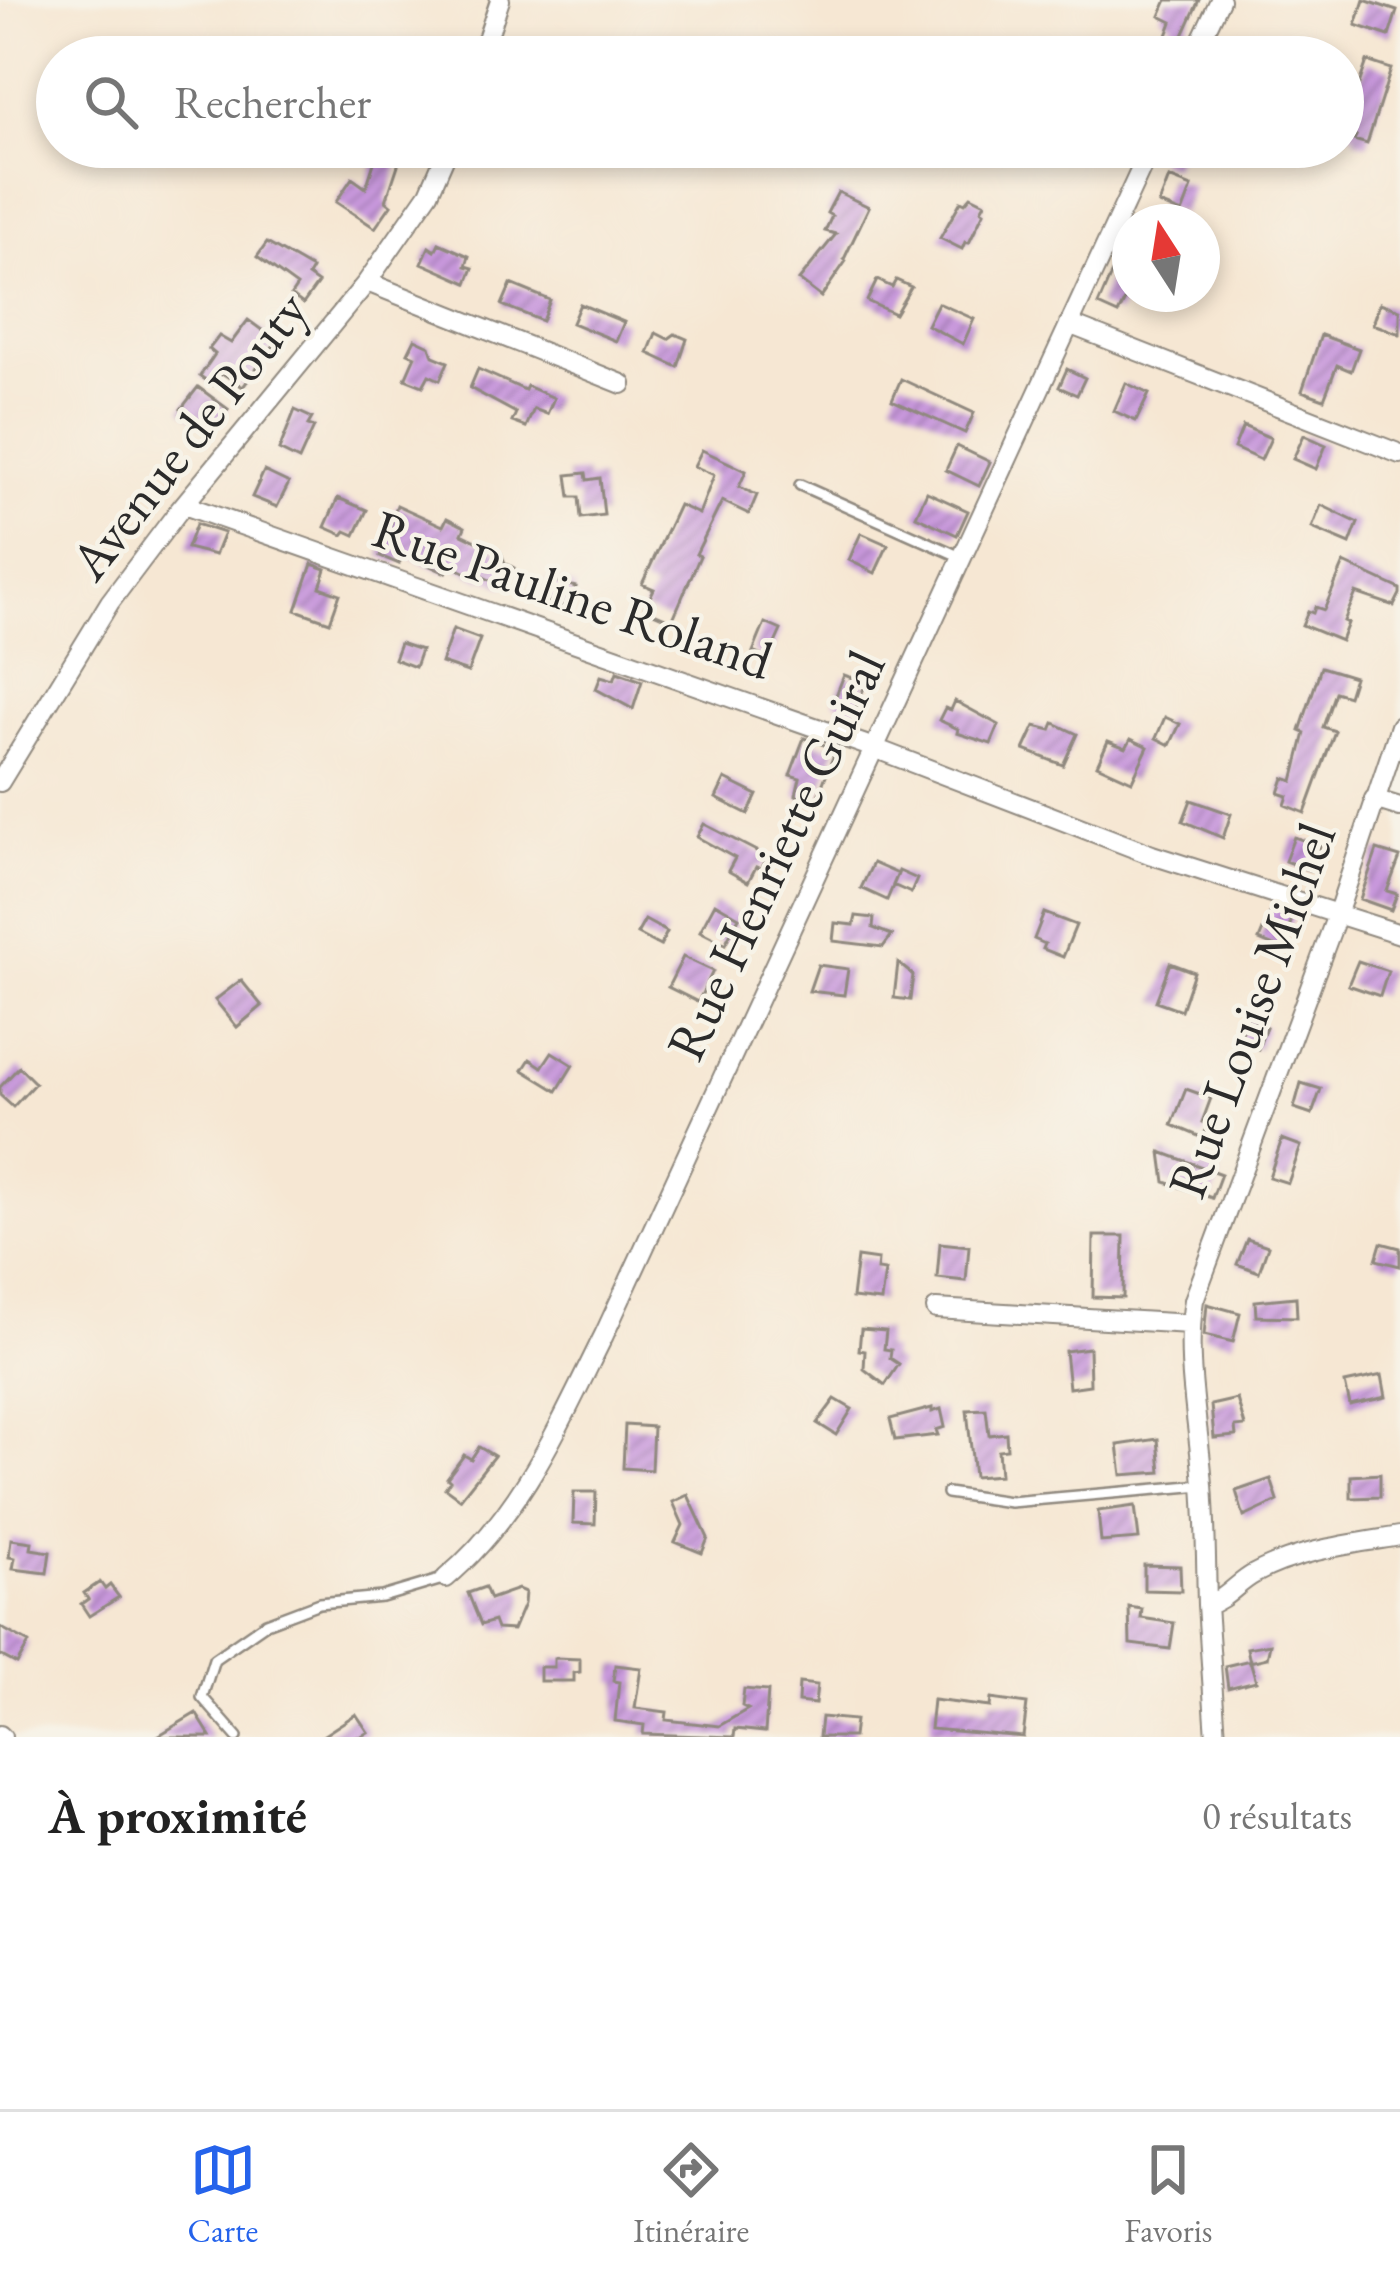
<!DOCTYPE html>
<html lang="fr">
<meta charset="utf-8">
<style>
:root{--surface:#fff;--page:#f2f2f2;--text:#222;--muted:#767676;--line:#e0e0e0;--accent:#2563eb}
body{margin:0;font-family:"EB Garamond",serif;background:var(--page);color:var(--text)}
.compass{position:absolute;left:1112px;top:204px;width:108px;height:108px;border-radius:50%;background:var(--surface);box-shadow:0 6px 18px #0003;rotate:348deg}
.list{margin:0;padding:0;list-style:none}
h2{display:flex;justify-content:space-between;align-items:center;height:156px;margin:0;padding:0 48px;font-size:51px}
h2 small{font-size:39px;font-weight:400;color:var(--muted)}
.icon{flex:none;width:66px;height:66px;fill:none;stroke:currentColor;stroke-width:2;stroke-linecap:round;stroke-linejoin:round}
.map{position:relative;flex:none;width:1400px;height:1737px;overflow:hidden}
.search{position:absolute;background:var(--surface);box-shadow:0 6px 18px #0003;left:36px;right:36px;top:36px;height:132px;display:flex;align-items:center;gap:30px;box-sizing:border-box;padding:0 42px;border-radius:66px;color:var(--muted);font-size:45px}
.sheet{height:372px;background:var(--surface)}
nav{display:flex;justify-content:space-around;align-items:center;box-sizing:border-box;height:168px;border-top:3px solid var(--line);background:var(--surface);font-size:33px;color:var(--muted)}
nav a{display:grid;justify-items:center;gap:6px}
nav .on{color:var(--accent)}
.map>svg:first-child{display:block}
.building{fill:url(#building-hatch)}
.lines{fill:none;stroke-linecap:round;stroke-linejoin:round}
.service-casing{stroke:#90897f;stroke-width:14}
.minor-casing{stroke:#90897f;stroke-width:22}
.service{stroke:#fff;stroke-width:9}
.minor{stroke:#fff;stroke-width:18}
.labels{text-anchor:middle;stroke-width:9;stroke-linejoin:round;paint-order:stroke}
.street-label{font-size:54px;fill:#2b2b2b;stroke:#f7f3e8}
</style>
<div class="map">
<svg width="1400" height="1737" viewBox="0 0 1400 1737">
<defs>
<pattern id="building-hatch" width="6" height="6" patternUnits="userSpaceOnUse" patternTransform="scale(3)"><rect width="6" height="6" fill="#c898dc"/><path d="M-1 1l2-2M0 6l6-6M5 7l2-2" fill="none" stroke="#a37cb3"/></pattern>
</defs>
<rect width="100%" height="100%" fill="#f7f3e8"/>
<filter id="ink" filterUnits="userSpaceOnUse"><feTurbulence type="fractalNoise" baseFrequency=".00833" numOctaves="2"/><feDisplacementMap in="SourceGraphic" scale="24" xChannelSelector="R" yChannelSelector="G"/><feConvolveMatrix kernelMatrix="1 2 1 2 8 2 1 2 1" color-interpolation-filters="sRGB"/></filter>
<filter id="wash" filterUnits="userSpaceOnUse"><feTurbulence type="fractalNoise" baseFrequency=".004" numOctaves="4" result="noise"/><feDisplacementMap in="SourceGraphic" scale="48" xChannelSelector="R" yChannelSelector="G"/><feGaussianBlur stdDeviation="2.7" result="paint"/><feColorMatrix in="noise" values="0 0 0 0 0 0 0 0 0 0 0 0 0 0 0 0 0 1.4 0 .05"/><feComposite in="paint" operator="in"/></filter>
<g filter="url(#wash)">
<rect width="100%" height="100%" fill="#f6e7d3"/>
<g id="blocks">
<path class="building" d="M1167,0H1199L1175,53L1162,49L1172,22L1160,16Z
M1364,0L1397,11L1389,36L1356,25Z
M1367,61L1391,69L1367,144L1354,140L1356,136L1350,134L1352,125L1343,122V111L1352,91L1356,93Z
M379,147H404L386,201L391,205L375,228L336,202L352,178L366,188Z
M1164,147H1181L1173,167L1159,162Z
M1169,178L1192,187L1182,213L1159,204Z
M838,192L869,207L844,259L846,261L821,297L799,280L836,234L825,231L832,216L827,213Z
M971,196L985,203L981,210L984,212L969,243L965,242L962,249L940,238L961,201L965,203Z
M267,243L312,269L308,276L318,283L303,304L291,295L297,286L257,257Z
M439,243L469,256L466,266L473,268L467,283L422,263L429,247L435,251Z
M1114,268L1130,274V290L1118,314L1098,305Z
M877,280L892,287L896,280L911,287L895,314L867,301Z
M511,284L550,300L542,321L502,305Z
M938,303L974,319L963,344L927,325Z
M1380,303L1400,310V334L1373,324Z
M580,304L624,322L616,341L572,323Z
M248,320L277,341L243,387L222,373L213,385L200,376L215,354L209,349L219,336L231,343Z
M656,333L668,339L675,334L687,339L678,367L648,353Z
M1321,335L1359,349L1351,371L1337,365L1324,399L1302,391Z
M415,339L430,346L433,356L448,362L440,380L429,375L423,386L405,379L415,356L408,353Z
M478,369L525,390L527,386L554,398L547,414L534,409L526,427L512,422L516,413L470,388Z
M1067,369L1085,378L1077,395L1059,387Z
M901,379L974,413L965,433L892,400Z
M1126,383L1149,394L1136,421L1114,411Z
M198,387L228,409L213,428L205,422L202,426L181,409Z
M295,410L312,418L308,425L314,427L299,460L279,450Z
M1243,426L1271,438L1261,460L1234,448Z
M1304,435L1326,445L1316,469L1293,459Z
M957,446L990,462L979,486L946,470Z
M702,450L746,471L739,487L757,495L749,514L722,501L696,554L700,556L672,621L644,609L654,589L642,584L679,505L699,514L714,475L694,466Z
M264,471L289,483L277,507L252,497Z
M586,473L587,480L600,478L604,515L581,518L579,497H570L567,475Z
M927,492L968,511L957,535L916,516Z
M338,498L367,510L355,535L346,531L343,535L325,527Z
M397,505L443,526L447,518L465,527L462,534L501,553L505,563L514,568L505,587L483,577L481,580L450,565L446,573L403,554L399,564L380,556Z
M1321,505L1358,523L1350,544L1312,528Z
M196,524L224,533L215,555L187,548Z
M861,533L888,545L875,573L849,560Z
M1344,563L1400,589V594L1394,606L1356,593L1344,621L1348,623L1341,641L1302,625L1308,611L1313,613L1315,607L1324,610Z
M312,564L326,569L320,587L340,594L330,622L296,610Z
M548,579L576,587L570,608L542,600Z
M765,623L781,630L768,659L753,652Z
M453,629L480,639L468,672L441,663Z
M400,643L421,650L415,667L394,659Z
M1321,667L1354,677L1348,696L1335,692L1323,727L1335,731L1305,813L1285,805L1288,796L1279,793L1284,778L1293,781L1305,733L1300,731Z
M617,672L642,681L633,709L596,689L601,676L614,680Z
M844,675L866,683L855,710L834,701Z
M955,701L999,725L991,744L957,733L958,729L939,720L945,708L951,710Z
M1165,717L1180,724L1170,745L1156,738Z
M1054,723L1077,734L1063,765L1024,750L1035,726L1051,730Z
M804,738L836,749L815,804L796,795L800,778L790,775Z
M1131,739L1148,747L1132,781L1097,765L1108,741L1126,748Z
M725,779L757,795L748,814L716,798Z
M1191,800L1231,814L1223,838L1183,821Z
M704,824L768,857L761,869L756,867L748,882L728,871L735,858L697,837Z
M1294,837L1320,846L1312,871L1285,861Z
M1377,850L1400,857L1387,891L1397,894L1391,910L1360,899Z
M873,863L898,874L887,900L861,888Z
M899,871L917,879L911,893L893,885Z
M715,903L739,917L725,944L700,931Z
M1272,908L1294,914L1281,949L1259,940Z
M1044,913L1076,925L1063,957L1043,949L1045,944L1034,939Z
M856,916L874,918L873,928L892,935L883,947L833,941L835,923L854,925Z
M645,920L667,932L660,946L637,934Z
M683,957L713,971L698,1002L668,987Z
M1358,961L1388,971L1380,996L1348,985Z
M898,963L913,975L910,1000L894,998Z
M1170,963L1194,972L1181,1010L1156,1001Z
M818,965L848,969L844,995L809,991Z
M241,980L262,1006L237,1027L215,1000Z
M1247,1020L1266,1027L1258,1049L1239,1041Z
M552,1052L573,1065L557,1091L523,1070L530,1059L542,1067Z
M19,1067L35,1083L13,1107L0,1095V1087Z
M1301,1083L1321,1089L1312,1114L1294,1108Z
M1186,1089L1211,1098L1202,1122L1208,1124L1203,1138L1172,1125Z
M1282,1139L1301,1146L1288,1183L1269,1177Z
M1161,1152L1221,1174L1212,1198L1165,1182Z
M1094,1236H1124L1123,1298L1093,1297Z
M1247,1239L1268,1246L1259,1272L1237,1264Z
M940,1243L969,1246L966,1281L937,1278Z
M1381,1243L1400,1248V1266L1376,1260Z
M857,1257L878,1260L877,1270L885,1271L881,1301L852,1298Z
M1296,1297L1297,1317L1256,1316L1255,1301Z
M1207,1304L1240,1313L1233,1342L1204,1335Z
M861,1329L886,1331L884,1349L891,1350L890,1358L899,1364L885,1385L864,1369L865,1351L859,1350Z
M1089,1348L1090,1385L1069,1388L1065,1351Z
M1382,1375L1386,1397L1350,1405L1345,1383Z
M835,1399L852,1409L836,1435L817,1423Z
M1237,1399L1245,1426L1235,1427L1236,1436L1214,1438L1211,1405Z
M932,1408V1412L941,1409L945,1427L936,1430L938,1435L895,1440L890,1419Z
M986,1409L989,1435L1006,1433L1007,1449L998,1450L1000,1475L974,1477L967,1410Z
M625,1425L653,1427L651,1470L623,1468Z
M1158,1439L1161,1472L1122,1475L1118,1445Z
M479,1447L494,1456L460,1499L445,1488L450,1481L447,1478L464,1455L471,1459Z
M1380,1474V1497L1351,1498V1476Z
M1271,1479L1278,1501L1244,1517L1236,1491Z
M574,1492H596L595,1524L573,1523Z
M688,1495L708,1538L702,1553L675,1542L683,1525L673,1502Z
M1135,1506L1139,1539L1101,1542L1098,1511Z
M11,1539L32,1542L31,1549L50,1552L47,1573L13,1569L15,1558L9,1557Z
M1144,1565L1180,1566L1181,1591L1144,1590Z
M100,1582L105,1589L110,1585L119,1597L89,1616L81,1604L88,1599L84,1593Z
M485,1587L490,1599L518,1589L525,1592L524,1604L513,1630L497,1629L494,1621L481,1625L468,1593Z
M1129,1607L1142,1609L1141,1618L1174,1623L1170,1649L1130,1644Z
M0,1627L29,1643L17,1664L0,1655Z
M1270,1644L1267,1658L1250,1662L1247,1648Z
M554,1658L580,1659V1672L574,1673V1681H540V1667H554Z
M1250,1660L1256,1681L1228,1688L1225,1666Z
M615,1665L641,1668L635,1708L667,1712L666,1720L719,1726L748,1709L742,1706L744,1689L768,1691L765,1732L735,1729L734,1737L643,1734L644,1725L615,1721L619,1682L613,1681Z
M799,1683L817,1685L815,1704L798,1702Z
M991,1699L1027,1704L1023,1737L930,1729L933,1700L990,1707Z
M196,1713L211,1737H156Z
M356,1714L368,1732L360,1737H321Z
M821,1717L855,1720L853,1737H819Z"/>
</g>
</g>
<g filter="url(#ink)">
<use href="#blocks" fill-opacity="0" stroke="#90897f" stroke-width="3"/>
<g class="lines">
<defs>
<path id="service" d="M800,485L961,557
M947,1493L1010,1502L1203,1485
M237,1737L202,1697L214,1659L266,1623L319,1603L382,1597L446,1578"/>
<path id="minor" d="M481,57L500,0
M1193,57L1220,0
M367,282L622,384
M1069,324L1400,454
M184,505L874,748L1152,855L1400,934
M0,782L110,602L177,513L367,282L429,193L449,147
M1374,799L1400,807
M936,1309L1190,1324
M446,1578C522,1514 561,1421 604,1335L1151,147
M1207,1605C1206,1565 1206,1525 1203,1485C1199,1424 1184,1360 1194,1300L1337,915L1400,726
M0,1735L2,1737
M1216,1737L1207,1605C1226,1600 1237,1583 1254,1574C1298,1550 1351,1544 1400,1536"/>
</defs>
<use href="#service" class="service-casing"/>
<use href="#minor" class="minor-casing"/>
<use href="#service" class="service"/>
<use href="#minor" class="minor"/>
</g>
</g>
<g class="labels">
<g class="street-label">
<text transform="translate(188 435) rotate(-52)" y="19">Avenue de Pouty</text>
<text transform="translate(573 594) rotate(19)" y="19">Rue Pauline Roland</text>
<text transform="translate(775 855) rotate(-65)" y="19">Rue Henriette Guiral</text>
<text transform="translate(1251 1010) rotate(-70)" y="19">Rue Louise Michel</text>
</g>
</g>
</svg>
<svg class="compass" viewBox="-18 -18 36 36"><path d="M0-13l5 13h-10z" fill="#e53935"/><path d="M0 13l5-13h-10z" fill="#767676"/></svg>
<div class="search"><svg class="icon" aria-label="search" viewBox="0 0 24 24"><circle cx="10" cy="10" r="6"/><path d="M15 15l6 6"/></svg>Rechercher</div>
</div>
<section class="sheet">
<h2>À proximité<small>0 résultats</small></h2>
<ul class="list">
</ul>
</section>
<nav>
<a class="on"><svg class="icon" aria-label="map" viewBox="0 0 24 24"><path d="M3 6l6-2 6 2 6-2v14l-6 2-6-2-6 2zM9 4v14M15 6v14"/></svg>Carte</a>
<a><svg class="icon" aria-label="directions" viewBox="0 0 24 24"><path d="M12 3l9 9-9 9-9-9zM9 14v-3h6M13 9l2 2-2 2"/></svg>Itinéraire</a>
<a><svg class="icon" aria-label="saved" viewBox="0 0 24 24"><path d="M7 4h10v16l-5-4-5 4z"/></svg>Favoris</a>
</nav>
